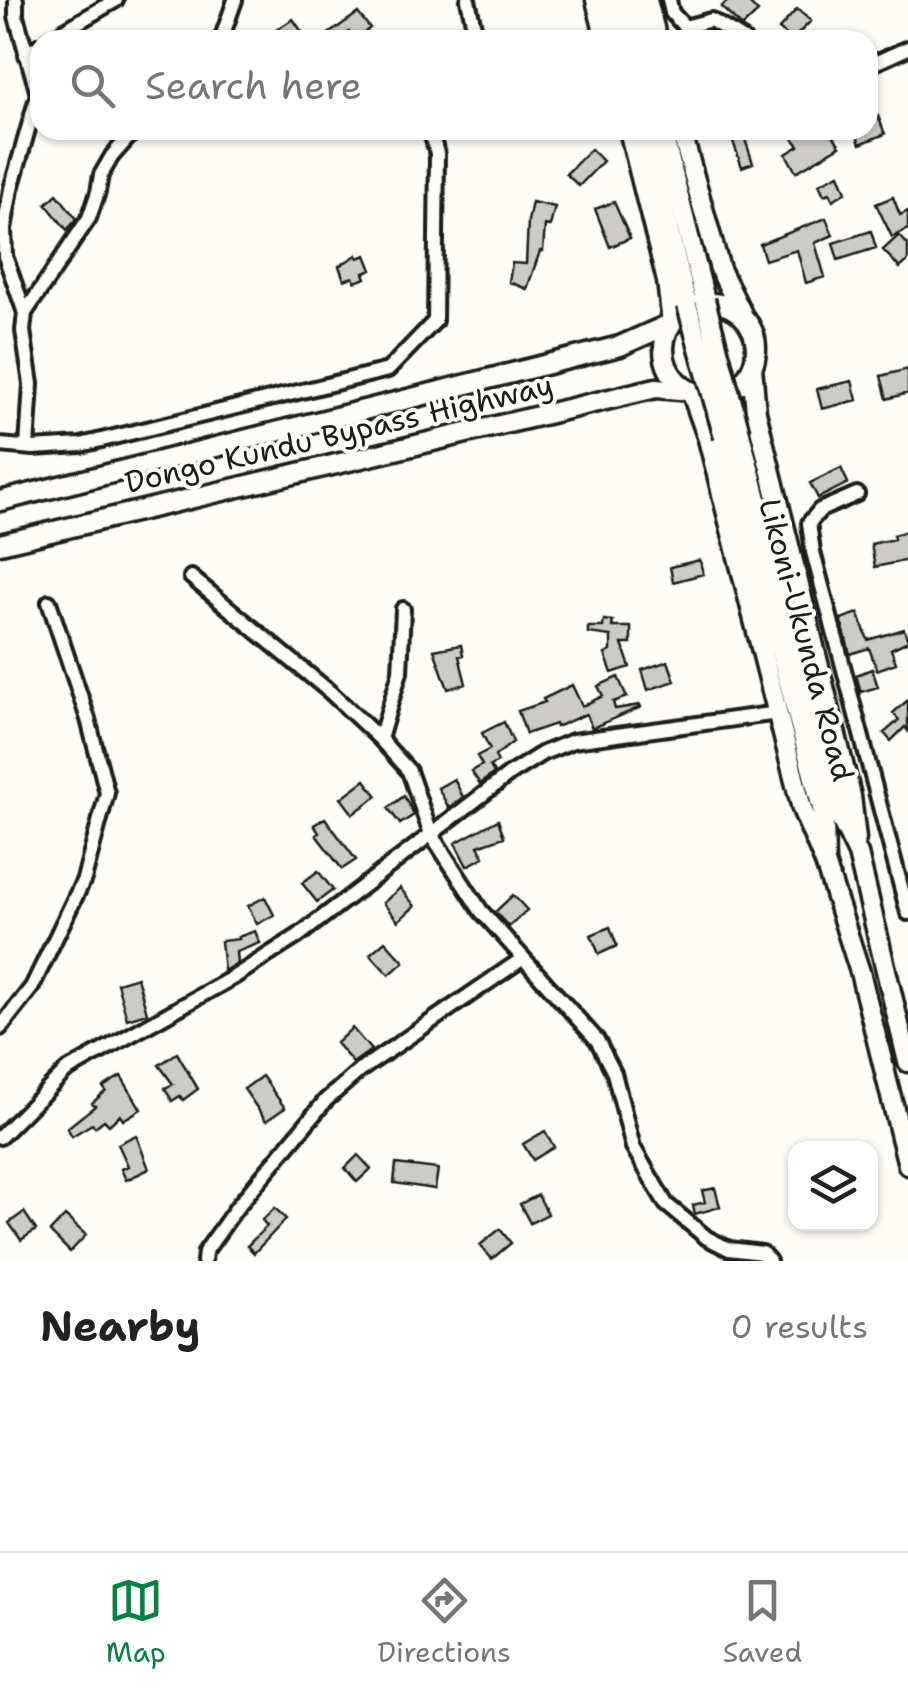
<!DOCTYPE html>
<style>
:root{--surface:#fff;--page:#f6f6f6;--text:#222;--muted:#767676;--line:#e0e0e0;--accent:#0b8043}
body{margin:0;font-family:"Shantell Sans",sans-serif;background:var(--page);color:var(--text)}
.controls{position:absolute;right:30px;bottom:30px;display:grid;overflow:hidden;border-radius:20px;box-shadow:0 2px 8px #0004}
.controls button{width:90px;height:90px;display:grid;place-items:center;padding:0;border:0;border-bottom:2px solid var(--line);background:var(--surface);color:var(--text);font:50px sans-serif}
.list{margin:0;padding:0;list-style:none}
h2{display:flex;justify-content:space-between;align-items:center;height:130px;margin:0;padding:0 40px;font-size:42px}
h2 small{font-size:32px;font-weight:400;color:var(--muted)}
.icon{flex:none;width:55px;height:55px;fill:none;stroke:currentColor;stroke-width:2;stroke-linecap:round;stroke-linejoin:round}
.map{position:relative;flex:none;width:908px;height:1261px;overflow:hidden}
.search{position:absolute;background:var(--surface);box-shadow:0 2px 8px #0004;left:30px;right:30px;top:30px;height:110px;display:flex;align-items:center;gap:25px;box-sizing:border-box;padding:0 35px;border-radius:30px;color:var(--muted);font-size:38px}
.sheet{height:290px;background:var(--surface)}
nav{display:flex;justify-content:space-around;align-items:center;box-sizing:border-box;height:140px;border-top:2px solid var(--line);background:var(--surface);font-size:28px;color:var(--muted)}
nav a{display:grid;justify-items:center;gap:5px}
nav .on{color:var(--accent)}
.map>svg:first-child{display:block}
.building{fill:#cccbc8;stroke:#1c1c1c;stroke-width:2.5}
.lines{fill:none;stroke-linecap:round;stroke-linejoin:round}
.minor-casing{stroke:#1c1c1c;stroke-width:20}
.highway-casing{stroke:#1c1c1c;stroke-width:25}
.minor{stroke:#fdfcf7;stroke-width:12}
.highway{stroke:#fdfcf7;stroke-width:18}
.highway-bridge-casing{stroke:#1c1c1c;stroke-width:25;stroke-linecap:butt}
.highway-bridge{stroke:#fdfcf7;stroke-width:18}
.labels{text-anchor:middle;stroke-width:8;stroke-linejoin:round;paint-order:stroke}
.street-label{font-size:30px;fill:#1c1c1c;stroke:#fdfcf7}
</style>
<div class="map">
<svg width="908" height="1261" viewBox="0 0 908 1261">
<rect width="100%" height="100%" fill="#fdfcf7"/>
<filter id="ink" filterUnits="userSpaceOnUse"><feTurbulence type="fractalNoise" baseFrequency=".01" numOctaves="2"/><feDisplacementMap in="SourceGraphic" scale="20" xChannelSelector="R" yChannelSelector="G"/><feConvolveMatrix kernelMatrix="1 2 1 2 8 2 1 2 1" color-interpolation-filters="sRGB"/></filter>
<g filter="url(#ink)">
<path class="building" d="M729,0H746L758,12L742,27L721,7Z
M797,9L811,21L792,40L779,29Z
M358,13L370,28L356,40L349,32L339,40H320Z
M293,19L304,35L296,40H261Z
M878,116L885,134L860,144L855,130H868V120Z
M738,130H742L753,163L742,167L730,133Z
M787,130H830L840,146L796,172L786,154L799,146Z
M591,149L603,161L579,186L566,174Z
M839,174L846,192L833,200L830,193L824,195L819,184Z
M57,194L77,219L67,230L46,204Z
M893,197L900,215L908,211V229L892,237L876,204Z
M532,202L555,207L550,226L545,225L543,251H540L527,289L509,282L512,263L526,264L528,221Z
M614,202L630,238L610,247L595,209Z
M826,218L833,235L815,243L825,277L806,283L797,250L765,260L760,244Z
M871,231L876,248L838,260L833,243Z
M899,235L908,245V261L900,268L883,250Z
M357,255L358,258L366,255L372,270L364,273L366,278L355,282L353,277L344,280L339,266Z
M908,369V393L887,399L881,376Z
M852,381L857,400L822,409L817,389Z
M841,468L848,483L818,498L810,483Z
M908,531V560L875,567L871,544L894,539L893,535Z
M700,560L703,574L673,582L670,567Z
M858,613L868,640L904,629L908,641L891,649L896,663L877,670L869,648L850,654L841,619Z
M604,620L613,621L612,627H631V644H622L630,667L612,673L605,654L611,651V636L588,633V627H603Z
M461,645L463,655L459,656L466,684L448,689L434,650Z
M668,661L675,681L648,690L642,670Z
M872,669L878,687L861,692L856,675Z
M618,677L627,697L613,702L615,709L640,705L641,707L592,728L586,714L556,727L555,724L526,734L518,711L545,702L543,699L572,685L582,706L603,696L598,686Z
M908,700V731L905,727L891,741L884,733L899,720L893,713Z
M504,722L513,742L495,756L498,762L490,766L494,773L480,784L471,771L482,765L477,756L490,749L482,733Z
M454,779L463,797L449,808L438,788Z
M365,780L377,796L353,814L341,798Z
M404,796L414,815L400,824L388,808Z
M325,818L356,860L342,869L316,835L319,833L314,825Z
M498,820L504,837L478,846L484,857L467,866L455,843Z
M318,871L333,890L317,902L302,883Z
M400,888L415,906L398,921L383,903Z
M513,895L527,910L509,927L495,912Z
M265,897L274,915L257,924L248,906Z
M610,927L617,946L599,954L591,935Z
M255,931L260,943L236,952L237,963L224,971L221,941L239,939L238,937Z
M385,941L404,962L389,975L370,954Z
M137,977L147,1013L127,1019L117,983Z
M352,1028L371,1050L353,1063L336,1043Z
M177,1053L198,1089L183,1100L180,1096L172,1101L165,1088L173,1084L159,1065Z
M121,1076L141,1109L123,1120L120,1115L109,1125L104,1120L95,1127L92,1124L72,1136L67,1128L95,1106L92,1103L106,1091L103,1087Z
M262,1076L285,1108L266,1121L244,1089Z
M545,1131L554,1147L533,1160L523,1144Z
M136,1135L149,1169L126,1180L121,1169L128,1166L118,1144Z
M358,1155L371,1169L357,1182L345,1168Z
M396,1164L438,1169L435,1189L394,1183Z
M715,1188L720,1207L695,1214L693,1205L705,1202L702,1191Z
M538,1195L548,1214L530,1223L520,1204Z
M275,1208L286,1219L254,1253L247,1246L267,1226L262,1220Z
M24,1212L36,1230L21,1240L9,1223Z
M65,1216L86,1235L70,1252L50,1232Z
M500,1229L511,1243L492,1259L480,1245Z"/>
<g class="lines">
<defs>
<path id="minor" d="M16,0V16L38,94L11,189L4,229L5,256L25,313
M468,0L477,40
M669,0L672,13L685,27L711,20L744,40
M48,40L116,0
M221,40L235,0
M26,55L40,45
M868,66L908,48
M0,445L33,448L81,445L388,370L435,321L437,153L430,130
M27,447L31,384L23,331L25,313L89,218L98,192L101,175L112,156L135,130
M857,494L820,510L809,523L813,552L908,913
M191,577L330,692L380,739L409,771L431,834L481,911L597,1040L614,1073L633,1147L666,1204L707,1238L729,1249L762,1253L769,1261
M380,739L400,672L403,609
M0,1028L32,987L84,879L107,793L88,719L49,602
M0,1137L66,1071L234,977L298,936L511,773L543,753L573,741L778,713
M204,1261L205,1252L237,1207L326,1100L359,1071L522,959"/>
<path id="highway" d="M596,0L606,40
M613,0L622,40
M629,0L639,40
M647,0L657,40
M644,130L687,305
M662,130L705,300
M681,130L720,269L742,314
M664 349a46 46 0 1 1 92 0a46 46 0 1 1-92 0Z
M752,367L756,412L851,796L856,839
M740,433L838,813L858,854L908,1062
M724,437L824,816L825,863L860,972L908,1165
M0,501L620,346L672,323L667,281L629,130
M0,544L656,388L691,391L708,439L802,809L825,863"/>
</defs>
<use href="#minor" class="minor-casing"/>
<use href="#highway" class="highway-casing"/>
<use href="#minor" class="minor"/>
<use href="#highway" class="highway"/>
<defs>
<path id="highway-bridge" d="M705,300L740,433
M687,305L724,437"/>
</defs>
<use href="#highway-bridge" class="highway-bridge-casing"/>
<use href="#highway-bridge" class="highway-bridge"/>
</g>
</g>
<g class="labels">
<g class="street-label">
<text transform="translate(339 434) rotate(-13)" y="10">Dongo Kundu Bypass Highway</text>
<text transform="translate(806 640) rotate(75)" y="10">Likoni-Ukunda Road</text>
</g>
</g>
</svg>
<div class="controls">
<button><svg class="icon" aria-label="layers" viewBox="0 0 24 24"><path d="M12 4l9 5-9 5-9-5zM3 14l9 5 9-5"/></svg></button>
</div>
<div class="search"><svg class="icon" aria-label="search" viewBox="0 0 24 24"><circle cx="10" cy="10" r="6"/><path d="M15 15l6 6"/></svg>Search here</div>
</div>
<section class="sheet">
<h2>Nearby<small>0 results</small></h2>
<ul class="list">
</ul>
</section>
<nav>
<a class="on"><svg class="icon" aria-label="map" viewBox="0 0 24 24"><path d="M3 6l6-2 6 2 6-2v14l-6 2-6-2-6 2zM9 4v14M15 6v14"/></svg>Map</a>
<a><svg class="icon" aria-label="directions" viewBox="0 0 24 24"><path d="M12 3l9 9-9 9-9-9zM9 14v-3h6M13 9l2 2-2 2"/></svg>Directions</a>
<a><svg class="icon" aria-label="saved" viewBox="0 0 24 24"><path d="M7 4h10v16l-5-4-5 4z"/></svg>Saved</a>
</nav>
